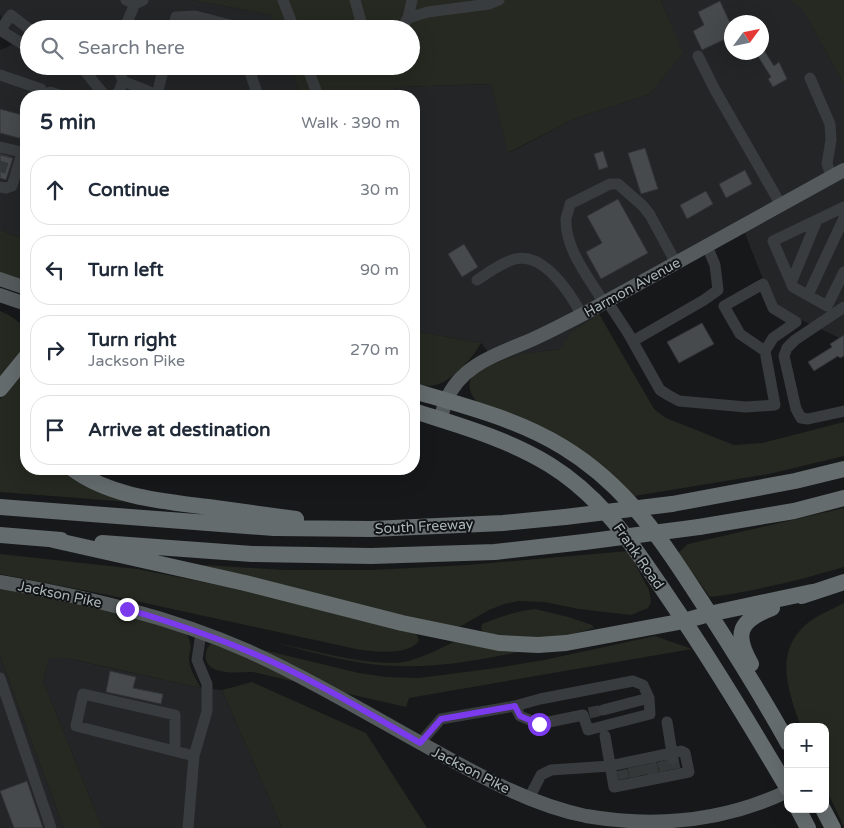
<!DOCTYPE html>
<meta charset="utf-8">
<style>
:root{--surface:#fff;--page:#f6f6f7;--text:#1f2937;--muted:#747a83;--line:#e0e1e3}
body{margin:0;font-family:"Varela Round",sans-serif;background:var(--page);color:var(--text)}
.controls{position:absolute;right:15px;bottom:15px;display:grid;overflow:hidden;border-radius:10px;box-shadow:0 5px 20px #0002}
.controls button{width:45px;height:45px;display:grid;place-items:center;padding:0;border:0;border-bottom:1px solid var(--line);background:var(--surface);color:var(--text);font:25px sans-serif}
.compass{position:absolute;left:724px;top:15px;width:45px;height:45px;border-radius:50%;background:var(--surface);box-shadow:0 5px 20px #0002;rotate:57deg}
.stop{position:absolute;width:15px;height:15px;margin:-11px;border:4px solid #7c3aed;border-radius:50%;background:#fff}
.stop.end{background:#7c3aed;border-color:#fff;box-shadow:0 1px 5px #0008}
.list{margin:0;padding:0;list-style:none}
h2{display:flex;justify-content:space-between;align-items:center;height:65px;margin:0;padding:0 20px;font-size:21px}
h2 small{font-size:16px;font-weight:400;color:var(--muted)}
.list li{display:grid;grid-template-columns:32px 1fr auto;gap:15px;align-items:center;box-sizing:border-box;height:70px;margin:0 10px 10px;padding:0 10px;border:1px solid var(--line);border-radius:20px}
.list b{display:block;font-size:19px;white-space:nowrap}
.list p{margin:0;font-size:16px;white-space:nowrap;color:var(--muted)}
.list em{font-size:16px;font-style:normal;color:var(--muted)}
.icon{flex:none;width:28px;height:28px;fill:none;stroke:currentColor;stroke-width:2;stroke-linecap:round;stroke-linejoin:round}
.map{position:relative;flex:none;width:844px;height:828px;overflow:hidden}
.search{position:absolute;background:var(--surface);box-shadow:0 5px 20px #0002;left:20px;top:20px;width:400px;height:55px;display:flex;align-items:center;gap:12px;box-sizing:border-box;padding:0 18px;border-radius:28px;color:var(--muted);font-size:19px}
.panel{position:absolute;background:var(--surface);box-shadow:0 5px 20px #0002;left:20px;top:90px;width:400px;height:385px;border-radius:20px}
.map>svg:first-child{display:block}
.built{fill:#232526;fill-rule:evenodd}
.green{fill:#252921}
.building{fill:#464a4c;stroke:#313335}
.lines{fill:none;stroke-linecap:round;stroke-linejoin:round}
.minor-tunnel{stroke:#343839;stroke-width:11;stroke-dasharray:11 5.5;stroke-linecap:butt}
.minor{stroke:#383c3e;stroke-width:11}
.major{stroke:#555b5c;stroke-width:14}
.highway{stroke:#656c6e;stroke-width:16}
.highway-bridge{stroke:#656c6e;stroke-width:16}
.route{stroke:#7c3aed;stroke-width:6}
.labels{text-anchor:middle;stroke-width:4;stroke-linejoin:round;paint-order:stroke}
.street-label{font-size:14px;fill:#aab6b8;stroke:#121314}
</style>
<div class="map">
<svg width="844" height="828" viewBox="0 0 844 828">
<rect width="100%" height="100%" fill="#171819"/>
<path class="built" d="M0,0H192L271,15L276,29H29V66H290L301,96H26V234L19,237L0,230V50L12,45L0,14Z
M661,0H791L804,10L844,85V340L774,307L744,231L599,314L571,332L562,349L530,353L496,362L481,343L414,331V96H382L399,87L492,84L509,153L576,118L650,94L682,53ZM732,22H762V52H732Z
M0,656L64,828H0Z
M49,658H66L201,688L222,690L282,828H102L43,681Z"/>
<path class="green" d="M192,0H661L683,53L650,94L576,118L508,153L491,84L399,87L382,96H301L290,66H411V29H276L271,15Z
M791,0H844V85L804,11Z
M0,230L19,237L26,234V281L0,274Z
M0,311C15,317 34,330 25,349C20,360 8,371 0,380Z
M599,314L654,409L666,418L734,445L762,443L844,422V456L769,474L628,497L478,403C472,397 465,384 473,376C484,365 515,355 530,353C541,351 551,351 561,349L571,332Z
M414,331L481,343C472,359 450,384 431,386C425,386 420,385 414,385Z
M26,369V469H64L75,478L130,502L0,492V399Z
M844,508V567C800,580 756,591 710,597L678,553L688,544Z
M628,551L649,590L651,602L648,608L631,615L579,609L544,602L519,601L504,604L489,610L461,626L451,629L202,568L203,565L285,570H372L467,565Z
M0,554L137,569L243,590L411,631L417,635L419,640C411,656 372,652 356,649L108,595L0,574Z
M0,587L44,594L184,630C197,649 186,651 190,665C192,673 197,681 201,688L67,658H49L43,681L102,828H64L0,656Z
M844,603V827L825,787V727H801C786,686 772,645 816,617C825,612 835,608 844,603Z
M535,609L568,617L592,625L594,628L558,638L487,635L481,629L482,624C500,617 516,611 535,609Z
M655,636L692,649L409,698L406,707L253,672C239,672 202,677 206,653C207,646 213,641 218,639L359,673L386,677L419,678L496,668L544,660Z
M454,642L519,652C479,660 438,668 397,666C355,665 316,653 276,643C309,649 377,669 408,661C424,657 439,649 454,642Z
M252,682L366,733L427,828H282L222,690Z"/>
<path class="building" d="M720,1L732,27V36L702,50L693,31L704,25L698,12Z
M764,50L774,66L779,62L787,79L773,87L768,79L771,77L757,55Z
M0,109L26,116V140L0,133Z
M645,148L658,189L641,194L628,153Z
M603,151L608,167L599,170L594,154Z
M0,155L13,158L6,180L0,178Z
M745,170L752,184L726,198L719,184Z
M706,191L713,204L687,219L680,205Z
M618,199L648,253L601,279L586,252L602,243L587,216Z
M464,244L478,267L462,277L448,254Z
M702,323L714,344L679,363L667,342Z
M844,335V356L840,358L838,356L814,371L808,362L832,347L830,344Z
M110,671L136,677L133,688L163,694L161,704L106,692Z
M27,781L43,828H14L0,791Z"/>
<g class="lines">
<path class="minor-tunnel" d="M0,172L5,155
M589,713L603,710
M673,759L675,769
M662,761L665,771
M651,763L654,774
M642,765L644,775
M633,767L635,777
M622,770L624,779"/>
<path class="minor" d="M126,0L135,4L143,0
M283,0L294,29
M355,0L363,29
M408,18L428,12L489,4L499,0
M124,29L135,4
M173,29L176,17L195,16L234,26L235,29
M401,29L408,18L412,0
M0,30L11,15L29,29
M0,30L29,48
M698,56L715,90L781,205
M74,66L84,70L105,96
M117,66L123,81L160,96
M248,66L258,96
M307,66L318,96
M0,75L41,89
M810,78L830,124L831,140L827,164L832,177
M50,92L63,96
M157,95L164,66
M113,96L119,92L123,81
M0,147L26,153
M0,187L6,188L12,186L22,153
M844,207L773,241L793,287L827,306L844,272
M477,280C489,272 501,263 515,259C544,252 570,293 582,315
M791,283L817,220
M808,295L844,218
M607,301L628,333L660,390L668,395L679,401L746,407L775,405L765,351L773,338L796,322L773,308L763,284L724,306L740,334L765,351
M604,303C589,278 565,249 566,219C567,214 569,209 570,204L610,184H618L643,206L650,215L676,263
M844,307L795,340L787,348L784,356L796,409L801,418L808,419L844,411
M633,341L704,300L718,290L715,265L707,246
M0,678L51,828
M603,710L649,698
M605,736L614,787L689,772L685,753L681,751L672,753L673,759
M420,743L441,719L515,706L540,699L633,681L643,685L649,698L650,714L588,730L583,715L539,724L520,716L515,706
M175,751V715L83,694L76,726L194,756
M529,798L541,775L551,770L610,766L672,753L667,722
M188,828L194,756L207,711V684L197,660L201,633"/>
<path class="major" d="M0,279L26,288
M0,295L26,304
M441,420C442,414 443,407 446,401C460,365 498,354 531,340C551,331 570,321 589,311L844,170
M0,582C85,597 169,616 248,651C312,680 373,717 435,751C482,777 532,805 586,816C656,828 723,822 788,791"/>
<path class="highway" d="M0,389L26,357
M414,391C465,406 517,419 563,447C632,489 668,550 711,616C738,658 764,700 788,743
M414,411C461,426 508,439 550,465C606,500 636,550 672,603C713,663 751,726 788,789
M73,469C111,497 162,501 208,507C237,511 267,515 296,519
M672,504L795,481L844,469
M0,507L274,528L372,529L503,523L565,517
M699,527L794,511L844,498
M0,535L61,540
M49,539L245,583L402,623L499,643L538,645L566,643L684,621L709,614L812,592
M102,543L252,554L371,556L495,552L584,542
M802,596L844,582
M751,664C733,633 740,620 772,608
M798,809L808,828
M823,809L833,828"/>
<path class="highway-bridge" d="M565,517L672,504
M584,542L699,527"/>
</g>
<g class="lines">
<path class="route" d="M127,609C167,621 207,634 245,650C306,675 363,710 420,743L441,719L515,706L520,716L539,724"/>
</g>
<g class="labels">
<g class="street-label">
<text transform="translate(632 287) rotate(-29)" y="5">Harmon Avenue</text>
<text transform="translate(424 526) rotate(-3)" y="5">South Freeway</text>
<text transform="translate(639 556) rotate(55)" y="5">Frank Road</text>
<text transform="translate(60 594) rotate(12)" y="5">Jackson Pike</text>
<text transform="translate(471 770) rotate(27)" y="5">Jackson Pike</text>
</g>
</g>
</svg>
<div class="controls">
<button>+</button>
<button>−</button>
</div>
<svg class="compass" viewBox="-18 -18 36 36"><path d="M0-13l5 13h-10z" fill="#e53935"/><path d="M0 13l5-13h-10z" fill="#747a83"/></svg>
<div class="stop" style="left:539px;top:724px"></div>
<div class="stop end" style="left:127px;top:609px"></div>
<div class="search"><svg class="icon" aria-label="search" viewBox="0 0 24 24"><circle cx="10" cy="10" r="6"/><path d="M15 15l6 6"/></svg>Search here</div>
<section class="panel">
<h2>5 min<small>Walk · 390 m</small></h2>
<ul class="list">
<li><svg class="icon" aria-label="ahead" viewBox="0 0 24 24"><path d="M12 20V5M6 11l6-6 6 6"/></svg><div><b>Continue</b></div><em>30 m</em></li>
<li><svg class="icon" aria-label="left" viewBox="0 0 24 24"><path d="M17 20v-9H6M10 6l-5 5 5 5"/></svg><div><b>Turn left</b></div><em>90 m</em></li>
<li><svg class="icon" aria-label="right" viewBox="0 0 24 24"><path d="M7 20v-9h11M14 6l5 5-5 5"/></svg><div><b>Turn right</b><p>Jackson Pike</p></div><em>270 m</em></li>
<li><svg class="icon" aria-label="arrive" viewBox="0 0 24 24"><path d="M6 21V4h12l-3 4 3 4H6"/></svg><div><b>Arrive at destination</b></div></li>
</ul>
</section>
</div>
